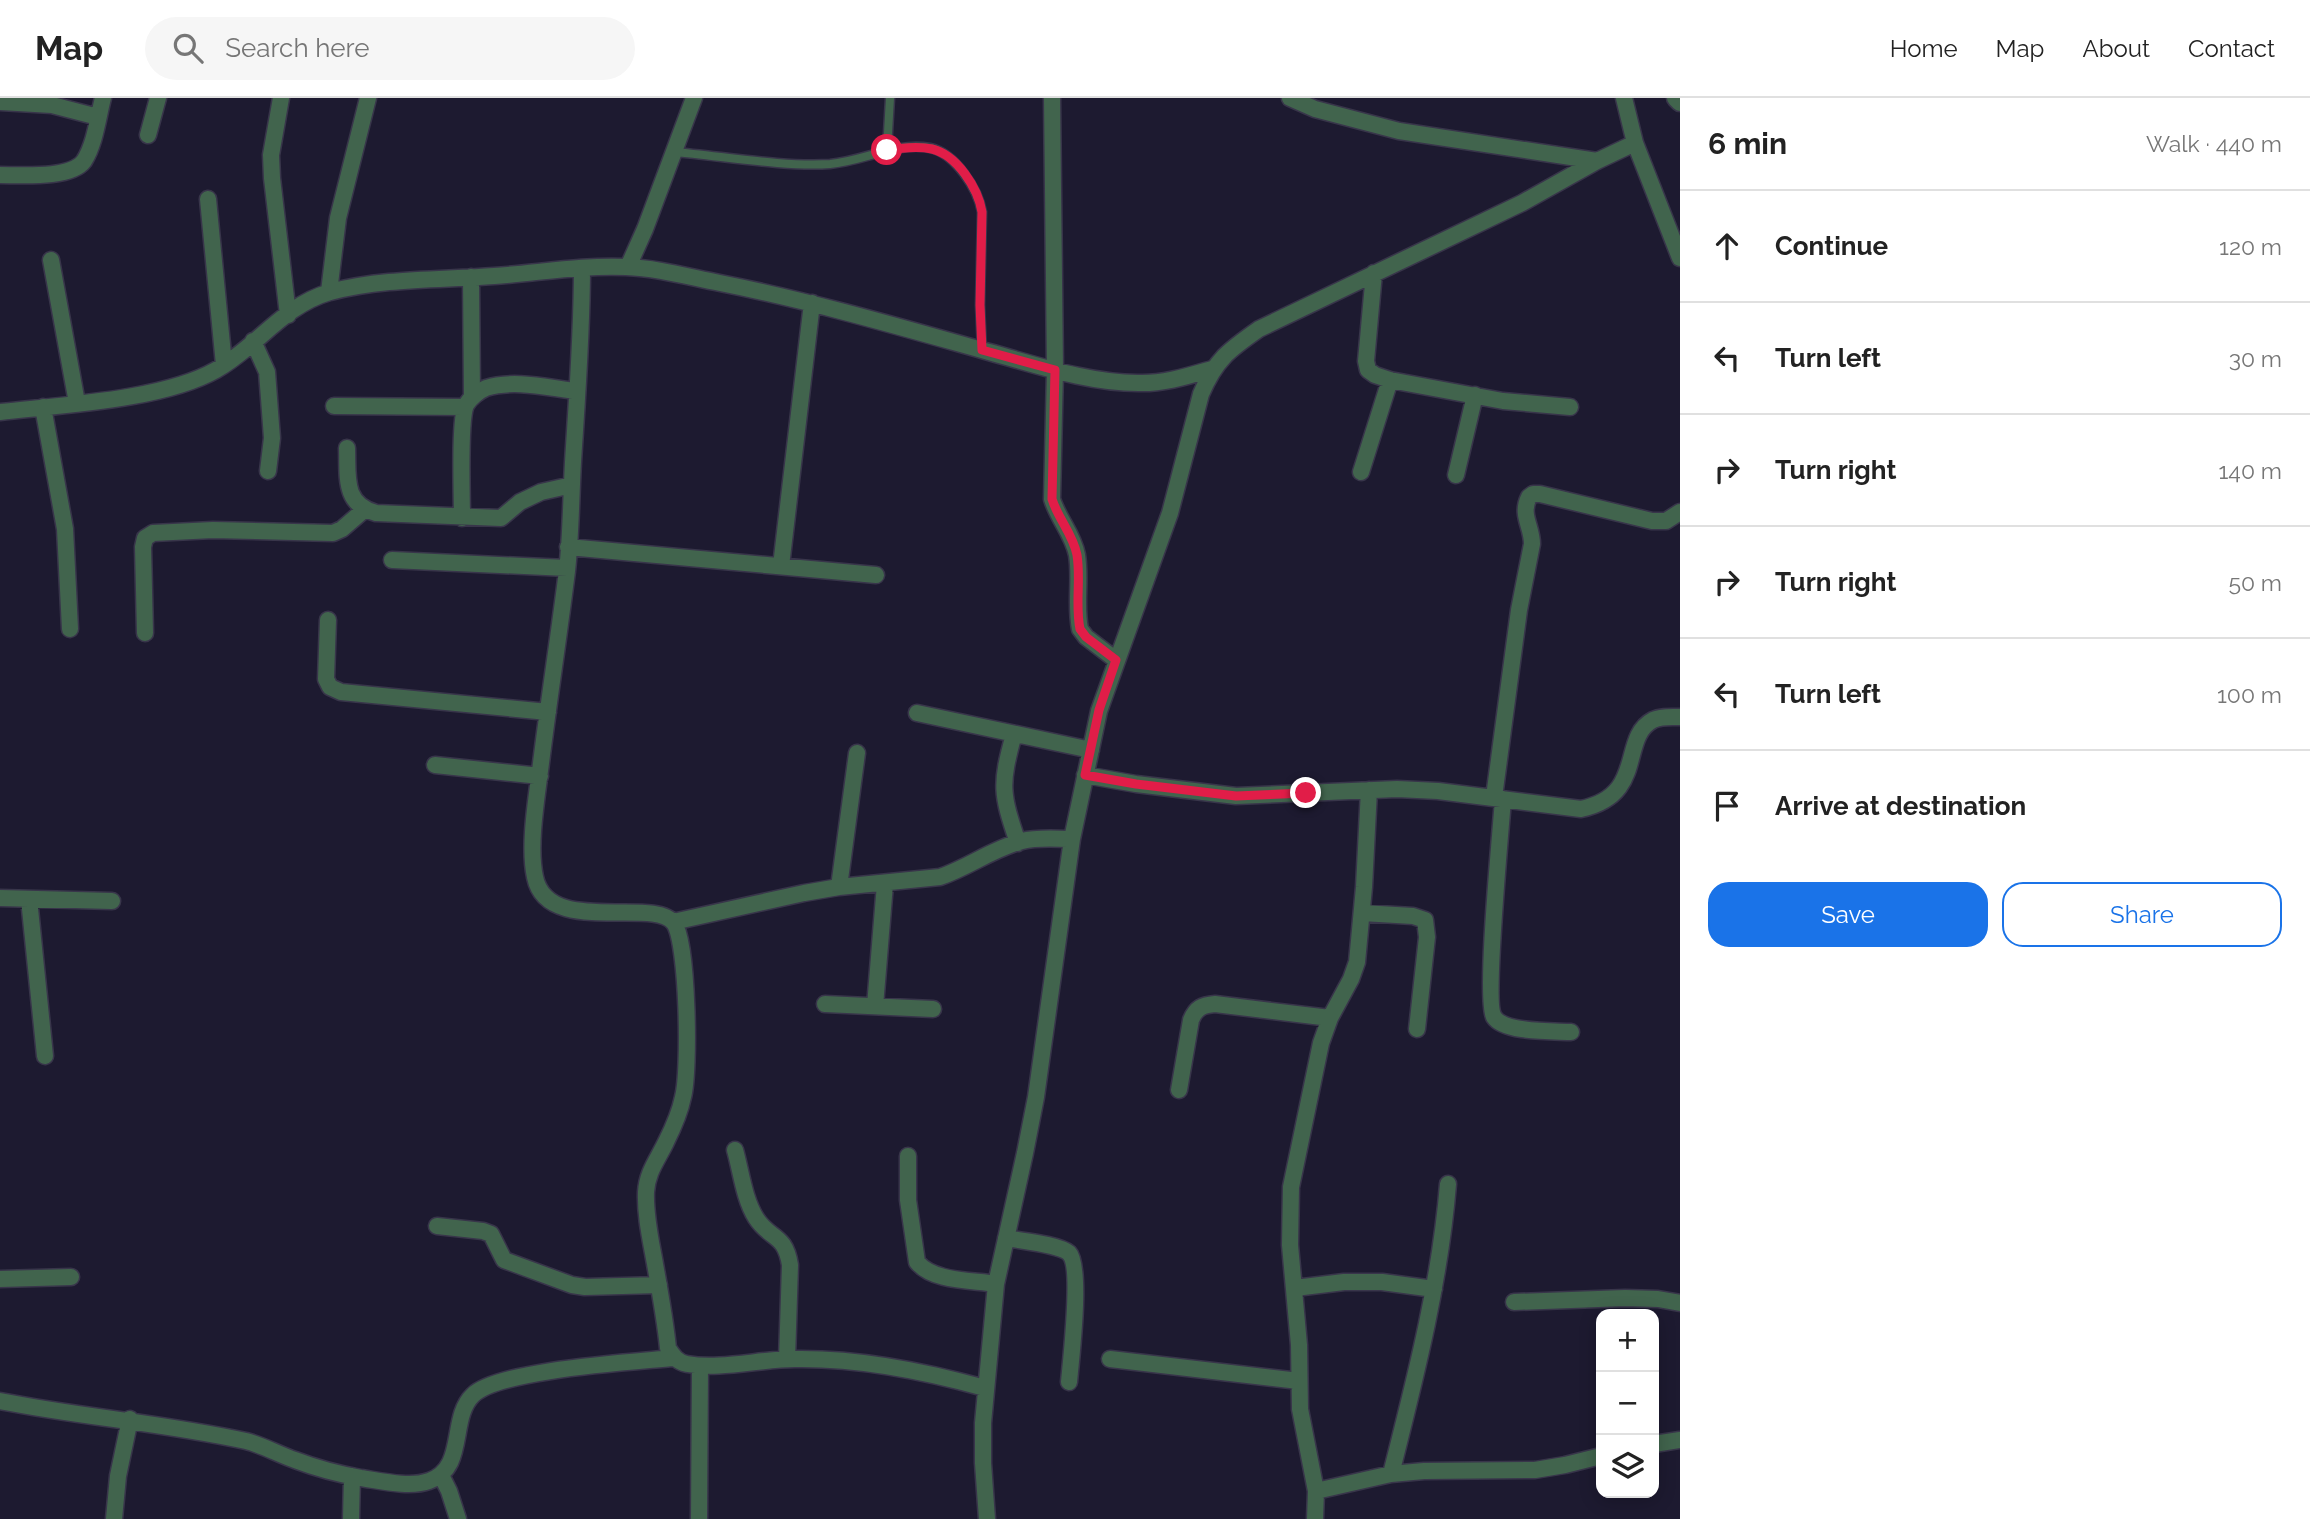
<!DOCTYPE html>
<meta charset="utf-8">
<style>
:root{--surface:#fff;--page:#f6f6f6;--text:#222;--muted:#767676;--line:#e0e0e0;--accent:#1a73e8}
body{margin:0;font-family:Raleway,sans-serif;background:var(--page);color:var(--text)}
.controls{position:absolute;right:21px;bottom:21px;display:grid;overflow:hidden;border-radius:14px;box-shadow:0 4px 18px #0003}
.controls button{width:63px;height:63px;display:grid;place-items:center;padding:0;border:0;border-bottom:2px solid var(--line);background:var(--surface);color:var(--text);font:35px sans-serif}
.stop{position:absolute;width:21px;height:21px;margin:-16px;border:5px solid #e11d48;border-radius:50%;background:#fff}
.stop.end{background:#e11d48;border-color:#fff;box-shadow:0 2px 7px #0008}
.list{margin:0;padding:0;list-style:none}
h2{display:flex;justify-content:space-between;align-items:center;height:91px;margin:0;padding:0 28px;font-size:30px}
h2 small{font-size:23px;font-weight:400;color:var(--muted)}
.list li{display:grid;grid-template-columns:46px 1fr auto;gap:21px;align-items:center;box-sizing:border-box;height:112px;padding:0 28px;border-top:2px solid var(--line)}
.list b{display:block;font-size:26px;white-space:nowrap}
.list em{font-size:23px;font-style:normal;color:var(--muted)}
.actions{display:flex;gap:14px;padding:21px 28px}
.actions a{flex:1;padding:16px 0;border:2px solid var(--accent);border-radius:21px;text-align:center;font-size:24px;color:var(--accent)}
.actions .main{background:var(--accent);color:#fff}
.icon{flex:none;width:38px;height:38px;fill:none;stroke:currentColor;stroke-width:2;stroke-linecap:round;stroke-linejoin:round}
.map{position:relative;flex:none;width:1680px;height:1421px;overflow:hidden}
header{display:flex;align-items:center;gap:42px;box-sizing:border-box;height:98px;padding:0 35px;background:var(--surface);border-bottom:2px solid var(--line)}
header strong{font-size:33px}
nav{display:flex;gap:38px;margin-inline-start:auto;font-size:24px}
.search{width:490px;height:63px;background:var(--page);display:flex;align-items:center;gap:18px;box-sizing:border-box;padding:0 24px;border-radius:38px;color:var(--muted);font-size:26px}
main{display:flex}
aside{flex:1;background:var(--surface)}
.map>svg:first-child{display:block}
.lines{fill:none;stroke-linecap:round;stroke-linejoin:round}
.service-casing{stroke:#38354a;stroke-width:11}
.minor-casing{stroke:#38354a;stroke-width:19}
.tertiary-casing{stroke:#38354a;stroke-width:21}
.service{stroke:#41644d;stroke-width:8}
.minor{stroke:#41644d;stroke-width:16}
.tertiary{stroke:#41644d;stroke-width:18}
.route{stroke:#e11d48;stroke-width:9}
</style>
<header>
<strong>Map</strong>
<div class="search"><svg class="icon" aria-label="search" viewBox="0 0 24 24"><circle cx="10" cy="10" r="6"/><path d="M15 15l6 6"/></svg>Search here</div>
<nav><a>Home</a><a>Map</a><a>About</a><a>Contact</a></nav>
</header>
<main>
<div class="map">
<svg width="1680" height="1421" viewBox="0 0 1680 1421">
<rect width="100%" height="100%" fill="#1d1a30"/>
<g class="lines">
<defs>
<path id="service" d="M887,52L890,0
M674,54C722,58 783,69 830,66C864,63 895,44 930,50C955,55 978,91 982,114L980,207L982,252"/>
<path id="minor" d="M281,0L271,57L272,80L288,217
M1052,0L1055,272L1052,401C1058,421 1073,436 1077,457C1081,482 1075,507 1080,531L1086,539L1116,562
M1290,0L1315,11L1399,33L1597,63
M1624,0L1635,45L1680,160
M0,4L52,7L98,19
M148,37L158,0
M0,77C21,77 71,81 84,63C95,46 98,19 103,0
M208,101L224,267
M51,162L77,305
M628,169L645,131L694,0
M582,171C582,235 577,300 573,364C571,400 571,437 567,473C559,537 549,601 541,665C537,698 528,747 535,779C547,839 654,798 674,825C688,845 690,973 683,999C680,1014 673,1030 666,1044C658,1061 647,1074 646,1094C645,1118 651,1143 655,1166C660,1194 665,1221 668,1250C673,1258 677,1264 687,1266C720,1272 761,1261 795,1261C859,1260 924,1273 985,1290
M1374,175L1366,263L1368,272L1375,277L1390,282L1503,303L1570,309
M471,179L472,299
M329,194L338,120L368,0
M253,243L267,274L272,340L268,373
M334,308L465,309
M43,309L65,431L70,531
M0,314C62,307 163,302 216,272C257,249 282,208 330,194C383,180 440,182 494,178C538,175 582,167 626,169C658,170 689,179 720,185C811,203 900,229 989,254C1037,267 1088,285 1138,285C1163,286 1188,278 1212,271
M347,350C348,379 343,406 376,415L501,420L520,404L541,394L572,387
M1361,374L1390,282
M1456,377L1475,297
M462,420C462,398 459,323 466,307C470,300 479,293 486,290C514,281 549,290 577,293
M568,449L876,477
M392,462L567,470
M781,468L812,205
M328,522L326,581L330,589L341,594L548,614
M145,535L143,449L145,440L153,435L213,432L333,435L342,431L364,412
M917,615L1091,652
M1014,636C1000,687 1001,695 1018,745
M435,667L540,678
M1085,677L1136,686L1236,698L1397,691L1438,693L1581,711C1647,697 1619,640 1653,622C1661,618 1671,619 1680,619
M1494,699L1519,512L1532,446C1532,428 1520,417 1529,399L1533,396H1540L1652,423H1666L1680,414
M1503,701C1501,731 1484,904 1494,919C1504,935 1553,933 1571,934
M839,789L857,655
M0,800L112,803
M29,801L45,958
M1362,815L1413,818L1425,822L1427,839L1417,931
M673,824L804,795L839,789L940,779C969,769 992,751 1022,743C1038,739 1056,741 1072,741
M825,906L933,911
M875,908L885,786
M1179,992L1191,922C1196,910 1202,907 1215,906L1330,920
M735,1052C741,1073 744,1101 756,1120C770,1142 785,1135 790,1167L787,1261
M908,1058V1102L917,1164C933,1184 972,1182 996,1186
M437,1128L483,1133L491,1136L504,1162L572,1187L585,1189L659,1187
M1006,1140C1021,1143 1058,1146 1069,1155C1082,1168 1071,1262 1069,1284
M0,1181L71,1179
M1295,1190L1344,1184H1382L1434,1191
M1514,1204L1625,1200L1658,1201L1680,1205
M1110,1261L1299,1283
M0,1303C81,1319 164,1325 246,1343C262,1347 278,1356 295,1362C316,1370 338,1376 361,1380C381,1383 410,1390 429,1383C467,1370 449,1320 473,1297C498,1272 633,1264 673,1260
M1654,1346L1680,1342
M1391,1376C1415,1281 1440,1185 1448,1086
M441,1377L449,1393L458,1421
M1316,1393L1391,1376L1424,1373L1535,1372L1565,1367L1601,1358
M114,1421L118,1378L130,1321
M351,1421L352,1378
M699,1421L700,1268
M987,1421L983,1365V1325L996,1186L1025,1055L1036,999L1072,741L1099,613L1170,415L1201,296C1216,261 1229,252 1259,231L1522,105L1597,63L1635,45
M1315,1421L1316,1393L1300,1311L1299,1247L1290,1147L1291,1089L1321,945L1330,920L1351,881L1357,864L1364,789L1369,692"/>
<path id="tertiary" d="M1676,0L1680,4"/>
</defs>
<use href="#service" class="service-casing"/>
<use href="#minor" class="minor-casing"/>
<use href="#tertiary" class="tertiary-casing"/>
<use href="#service" class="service"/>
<use href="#minor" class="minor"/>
<use href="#tertiary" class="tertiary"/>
</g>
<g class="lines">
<path class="route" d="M887,52C900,50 919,48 932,51C957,57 978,90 982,114L980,207L982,252L1055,272L1052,401C1058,421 1073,436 1077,457C1081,482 1075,507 1080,531L1086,539L1116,562L1099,612L1085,677L1136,686L1236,698L1306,695"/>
</g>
</svg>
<div class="controls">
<button>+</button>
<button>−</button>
<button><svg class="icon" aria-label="layers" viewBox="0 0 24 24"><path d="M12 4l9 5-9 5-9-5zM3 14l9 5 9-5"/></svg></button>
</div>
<div class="stop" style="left:887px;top:52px"></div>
<div class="stop end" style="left:1306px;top:695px"></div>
</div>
<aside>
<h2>6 min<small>Walk · 440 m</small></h2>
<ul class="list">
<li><svg class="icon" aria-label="ahead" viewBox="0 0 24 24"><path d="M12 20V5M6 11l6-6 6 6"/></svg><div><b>Continue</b></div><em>120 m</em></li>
<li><svg class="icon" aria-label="left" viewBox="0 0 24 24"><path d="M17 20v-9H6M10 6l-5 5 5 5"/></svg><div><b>Turn left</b></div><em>30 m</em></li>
<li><svg class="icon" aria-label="right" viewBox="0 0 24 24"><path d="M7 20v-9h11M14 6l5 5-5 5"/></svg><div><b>Turn right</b></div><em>140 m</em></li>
<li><svg class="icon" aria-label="right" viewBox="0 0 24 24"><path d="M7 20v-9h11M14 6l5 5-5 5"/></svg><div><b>Turn right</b></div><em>50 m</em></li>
<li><svg class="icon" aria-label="left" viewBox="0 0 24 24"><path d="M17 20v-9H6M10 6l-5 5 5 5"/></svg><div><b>Turn left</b></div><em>100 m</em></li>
<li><svg class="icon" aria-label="arrive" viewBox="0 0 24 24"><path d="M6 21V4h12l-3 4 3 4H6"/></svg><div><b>Arrive at destination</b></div></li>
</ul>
<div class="actions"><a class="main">Save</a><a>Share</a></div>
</aside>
</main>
